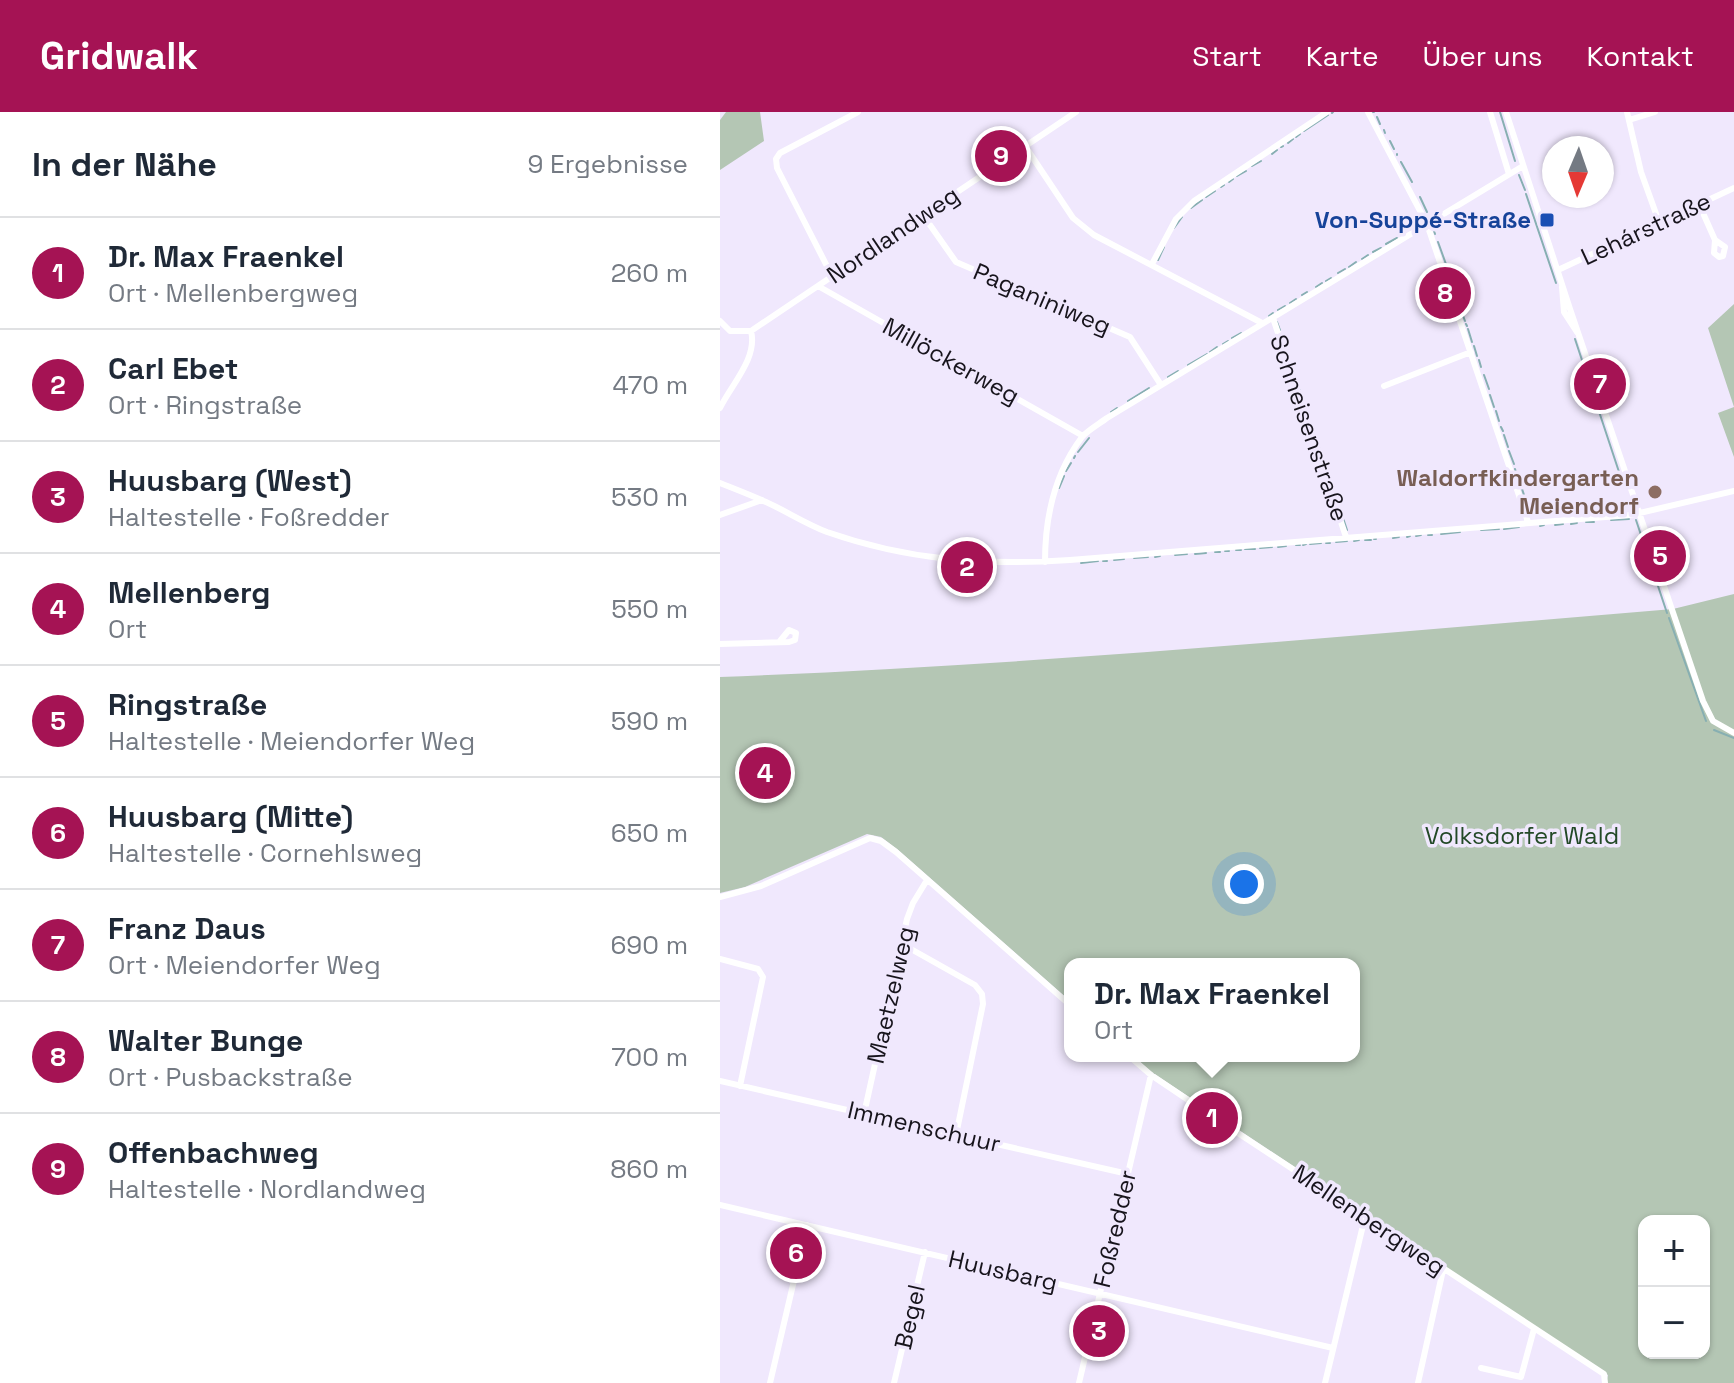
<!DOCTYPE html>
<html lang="de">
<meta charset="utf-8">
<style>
:root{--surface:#fff;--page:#f2f2f3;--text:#1f2937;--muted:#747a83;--line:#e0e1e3;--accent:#a51354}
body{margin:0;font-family:"Space Grotesk",sans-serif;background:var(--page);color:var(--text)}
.controls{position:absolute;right:24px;bottom:24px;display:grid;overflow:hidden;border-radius:16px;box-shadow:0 2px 6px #0004}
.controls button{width:72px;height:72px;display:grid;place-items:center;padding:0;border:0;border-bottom:2px solid var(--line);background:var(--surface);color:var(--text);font:40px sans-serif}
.compass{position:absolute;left:822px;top:24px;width:72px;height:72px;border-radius:50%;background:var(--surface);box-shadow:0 2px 6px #0004;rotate:182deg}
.you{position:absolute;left:524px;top:772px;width:28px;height:28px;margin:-20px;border:6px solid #fff;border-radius:50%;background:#1a73e8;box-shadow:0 0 0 12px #1a73e833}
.badge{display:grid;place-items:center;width:52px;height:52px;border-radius:50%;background:var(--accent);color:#fff;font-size:26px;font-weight:700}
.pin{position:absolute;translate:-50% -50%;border:4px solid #fff;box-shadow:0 2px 8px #0006}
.popup{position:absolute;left:344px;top:846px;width:296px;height:104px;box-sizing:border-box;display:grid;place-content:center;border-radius:16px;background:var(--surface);filter:drop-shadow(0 2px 6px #0005);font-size:26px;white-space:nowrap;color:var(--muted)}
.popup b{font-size:30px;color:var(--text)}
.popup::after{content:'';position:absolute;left:50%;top:100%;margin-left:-16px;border:16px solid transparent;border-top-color:var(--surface)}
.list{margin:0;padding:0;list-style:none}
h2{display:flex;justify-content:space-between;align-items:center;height:104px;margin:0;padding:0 32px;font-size:34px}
h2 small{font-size:26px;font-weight:400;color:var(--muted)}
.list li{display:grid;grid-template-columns:52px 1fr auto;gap:24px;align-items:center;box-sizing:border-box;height:112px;padding:0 32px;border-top:2px solid var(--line)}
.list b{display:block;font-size:30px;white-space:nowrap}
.list p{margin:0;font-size:26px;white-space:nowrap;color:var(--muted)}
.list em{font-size:26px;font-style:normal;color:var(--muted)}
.map{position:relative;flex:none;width:1014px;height:1271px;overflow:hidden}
header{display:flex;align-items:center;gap:48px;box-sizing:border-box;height:112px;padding:0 40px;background:var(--accent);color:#fff}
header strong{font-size:38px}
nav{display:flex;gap:44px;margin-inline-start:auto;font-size:28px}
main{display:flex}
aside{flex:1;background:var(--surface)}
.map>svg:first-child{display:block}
.green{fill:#b4c6b4;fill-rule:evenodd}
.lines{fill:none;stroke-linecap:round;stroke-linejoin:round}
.stream{stroke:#87afb2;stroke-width:2}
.minor{stroke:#fff;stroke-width:6}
.transit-dot{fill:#1a4fb4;stroke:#f0e8fd;stroke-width:3}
.education-dot{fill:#8d6e63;stroke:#f0e8fd;stroke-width:3}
.labels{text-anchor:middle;stroke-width:7;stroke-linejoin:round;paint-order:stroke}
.transit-label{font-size:24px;font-weight:bold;fill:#164399;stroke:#f0e8fd;text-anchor:end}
.street-label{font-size:24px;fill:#17141c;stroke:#f0e8fd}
.education-label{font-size:24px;font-weight:bold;fill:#785e54;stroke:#f0e8fd;text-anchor:end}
.park-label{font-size:24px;fill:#234927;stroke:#f0e8fd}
</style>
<header>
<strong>Gridwalk</strong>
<nav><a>Start</a><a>Karte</a><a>Über uns</a><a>Kontakt</a></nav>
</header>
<main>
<aside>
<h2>In der Nähe<small>9 Ergebnisse</small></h2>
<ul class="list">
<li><span class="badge">1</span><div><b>Dr. Max Fraenkel</b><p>Ort · Mellenbergweg</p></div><em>260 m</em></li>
<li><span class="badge">2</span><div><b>Carl Ebet</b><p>Ort · Ringstraße</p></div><em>470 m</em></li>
<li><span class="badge">3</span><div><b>Huusbarg (West)</b><p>Haltestelle · Foßredder</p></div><em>530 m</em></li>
<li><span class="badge">4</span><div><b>Mellenberg</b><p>Ort</p></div><em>550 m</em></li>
<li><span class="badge">5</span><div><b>Ringstraße</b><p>Haltestelle · Meiendorfer Weg</p></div><em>590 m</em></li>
<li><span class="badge">6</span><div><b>Huusbarg (Mitte)</b><p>Haltestelle · Cornehlsweg</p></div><em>650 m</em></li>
<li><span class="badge">7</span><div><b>Franz Daus</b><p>Ort · Meiendorfer Weg</p></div><em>690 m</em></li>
<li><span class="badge">8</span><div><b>Walter Bunge</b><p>Ort · Pusbackstraße</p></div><em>700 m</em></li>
<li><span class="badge">9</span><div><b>Offenbachweg</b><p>Haltestelle · Nordlandweg</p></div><em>860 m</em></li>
</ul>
</aside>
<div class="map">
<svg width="1014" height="1271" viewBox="0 0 1014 1271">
<rect width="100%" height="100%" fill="#f0e8fd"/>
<path class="green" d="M6,0H40L44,29L0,58V8Z
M1014,192V345L998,301L1014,295L988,216Z
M1014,482V1271H886L888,1263L430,959L413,944H634V852H350V889L177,737L161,725L147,722L25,775L0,781V565C318,553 636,523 953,497ZM924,1109H984V1241H924Z"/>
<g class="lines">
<path class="stream" d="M653,0H654
M780,0L795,49
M612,1L613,0
M657,5L660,12
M664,18L665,21
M584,19L608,3
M576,25L580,22
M670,29L674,37
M568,31L573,27
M561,35L563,34
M552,42L557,38
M677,42V43
M681,50L692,70
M532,54L541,49
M799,63L805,78
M517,64L526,59
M509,70L513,67
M501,75L504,73
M806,82L836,171
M486,85L495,79
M700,85L707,100
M471,96L482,88
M454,116L462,105
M713,116L715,122
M718,130L727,155
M666,132L677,126
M653,140L661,136
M642,147L648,143
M438,148L444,135
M629,155L636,150
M618,161L625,157
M729,161L732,172
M606,169L611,166
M596,175L602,171
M735,179L737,186
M582,183L587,180
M738,190L745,209
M570,191L576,187
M558,198L565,194
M549,204L553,201
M557,210L560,218
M746,212L747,214
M748,217L752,230
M512,226L521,221
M563,226L570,246
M855,227L904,375
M503,232L508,229
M754,234L757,244
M490,240L497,235
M759,248L761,255
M468,253L487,242
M573,257L580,278
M764,263L769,277
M448,265L458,259
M582,283L585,293
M770,283L774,295
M408,289L429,276
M776,299L779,309
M391,300L397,296
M781,315L783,319
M784,323L788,335
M599,335L601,341
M789,339L794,352
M358,340L369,326
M354,346L355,344
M604,349L607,359
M795,357L797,363
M346,359L351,351
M609,363L616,384
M799,368L806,389
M339,376L344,364
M618,391L622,402
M808,395L811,403
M623,406L627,418
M891,408L909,407
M916,408L947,501
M866,410H874
M851,412L857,411
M835,413L843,412
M820,414L824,413
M784,417L799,415
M761,418L779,417
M721,422L740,420
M708,423H712
M696,424L701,423
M687,425L690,424
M673,426L679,425
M654,427H656
M645,428H651
M634,429L639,428
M616,430L627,429
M606,431H610
M590,432L601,431
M576,433H580
M583,433L586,432
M558,435L566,434
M540,436L552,435
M525,437H535
M516,438H521
M505,439H509
M495,440H500
M475,442L486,441
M455,443L467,442
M435,445L440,444
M414,446L428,445
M394,448L404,447
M383,449H387
M361,451L378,449
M949,506L986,609
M994,618L1014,626"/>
<path class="minor" d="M648,0L707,112L808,410
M770,0L789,62
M786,0L850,197L983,589L993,609L1014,621
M907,0L921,60L939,110
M909,8L935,0
M305,34L353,106L374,123L542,211
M979,92L995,128L994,141L999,145L1003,144L1005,135L995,128
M203,103L236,150L410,225L441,273
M432,152L456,107L474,89L607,0
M838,158L1014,76
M112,164L57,56L56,47L60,41L138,0
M98,174L363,324
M842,175L844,200L857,220
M553,206L626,425
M0,209L10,219H31L356,0
M664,274L751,240
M0,296C11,273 38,246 31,219
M0,371C15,377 31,383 46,390C66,399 86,412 107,420C187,448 265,454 350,448L911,403L1014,379
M0,403L42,388
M325,450C325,405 334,362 362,325C368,318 379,312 387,306L803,54
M0,532L69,530L75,528L76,521L69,518L60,529
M0,785L41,774L150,726L161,729L176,740L350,893
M182,832L255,873L262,882L263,892L236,1023
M0,847L38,857L43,865L20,974
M409,944L431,963L489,1002L884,1262L885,1271
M0,969L408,1062
M144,1002L187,807L193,791L207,768
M0,1093L613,1236
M761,1256L801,1265L814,1217
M50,1271L87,1113
M174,1271L205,1140
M359,1271L431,963
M605,1271L645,1105
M698,1271L723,1158"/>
</g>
<rect class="transit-dot" x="819" y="100" width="16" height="16" rx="4"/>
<circle class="education-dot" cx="935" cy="380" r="8"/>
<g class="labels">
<g class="transit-label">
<text x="811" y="116">Von-Suppé-Straße</text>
</g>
<g class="street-label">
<text transform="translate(926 117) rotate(-25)" y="8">Lehárstraße</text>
<text transform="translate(173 123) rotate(-34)" y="8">Nordlandweg</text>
<text transform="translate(322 187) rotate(23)" y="8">Paganiniweg</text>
<text transform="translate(231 249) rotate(29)" y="8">Millöckerweg</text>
<text transform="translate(589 316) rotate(71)" y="8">Schneisenstraße</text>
<text transform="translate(171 883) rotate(-77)" y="8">Maetzelweg</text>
<text transform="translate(204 1015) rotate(13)" y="8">Immenschuur</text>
<text transform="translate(649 1108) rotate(34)" y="8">Mellenbergweg</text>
<text transform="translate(395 1117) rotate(-77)" y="8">Foßredder</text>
<text transform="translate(283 1159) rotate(13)" y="8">Huusbarg</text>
<text transform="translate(190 1205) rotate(-77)" y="8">Begel</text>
</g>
<g class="education-label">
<text x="919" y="374">Waldorfkindergarten<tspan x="919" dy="28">Meiendorf</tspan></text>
</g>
<g class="park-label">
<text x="802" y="732">Volksdorfer Wald</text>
</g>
</g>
</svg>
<div class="controls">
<button>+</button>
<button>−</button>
</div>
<svg class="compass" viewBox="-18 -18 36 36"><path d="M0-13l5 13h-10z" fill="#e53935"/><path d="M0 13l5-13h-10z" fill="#747a83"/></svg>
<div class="you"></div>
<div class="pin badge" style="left:492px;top:1006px">1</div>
<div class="popup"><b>Dr. Max Fraenkel</b>Ort</div>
<div class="pin badge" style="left:247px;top:455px">2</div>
<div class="pin badge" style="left:379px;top:1219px">3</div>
<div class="pin badge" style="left:45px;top:661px">4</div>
<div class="pin badge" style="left:940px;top:444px">5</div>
<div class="pin badge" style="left:76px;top:1141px">6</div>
<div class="pin badge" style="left:880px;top:272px">7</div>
<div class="pin badge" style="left:725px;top:181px">8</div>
<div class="pin badge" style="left:281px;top:44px">9</div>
</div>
</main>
